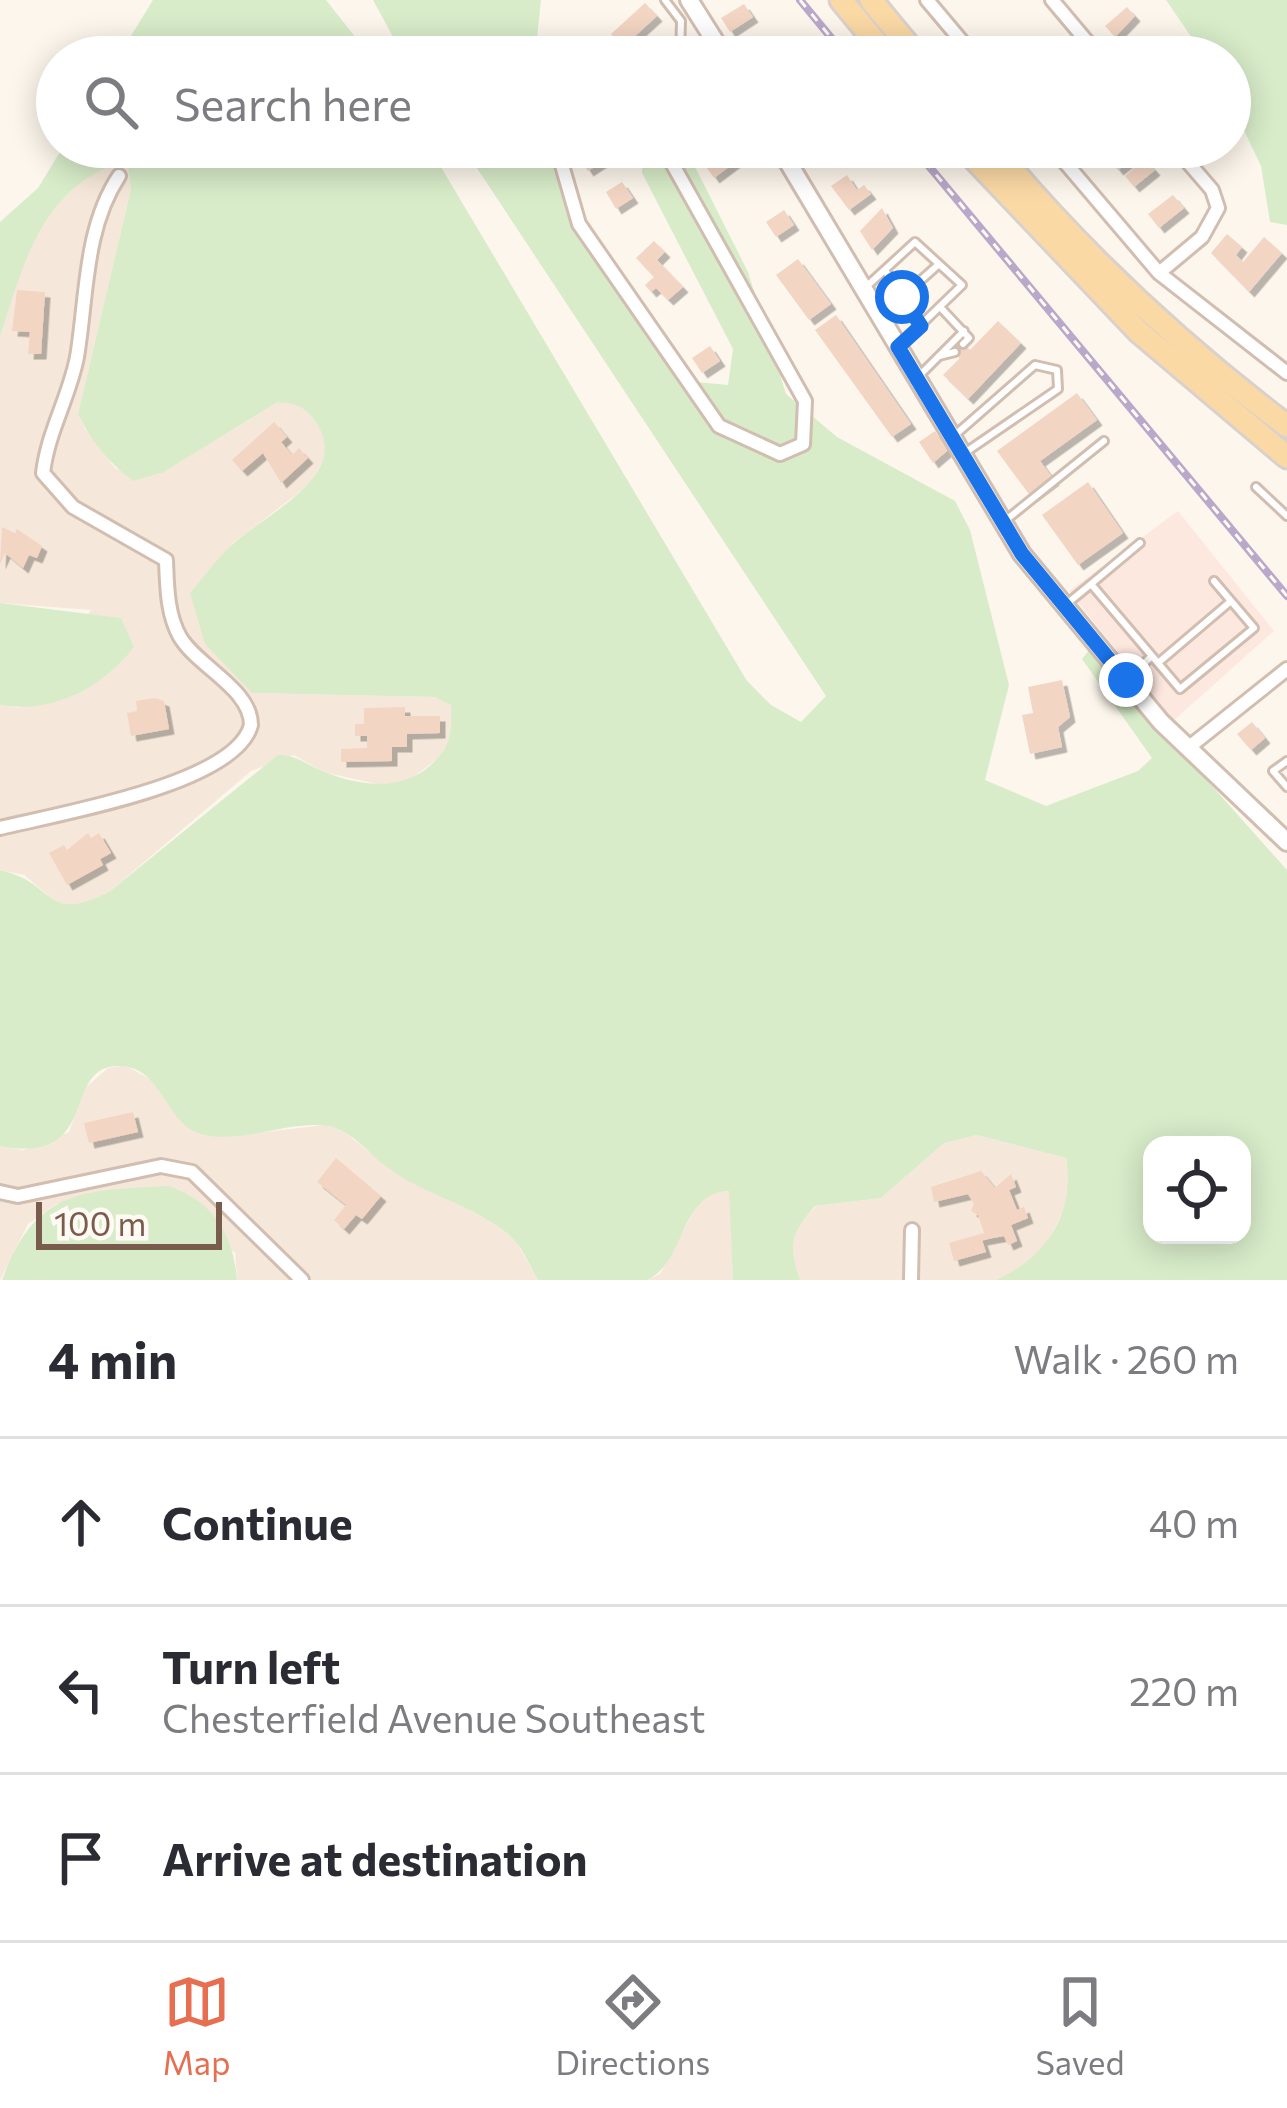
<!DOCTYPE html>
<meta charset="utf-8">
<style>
:root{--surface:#fff;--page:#f2f2f3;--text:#2b2b33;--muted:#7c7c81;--line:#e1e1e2;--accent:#e76f51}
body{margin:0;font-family:Commissioner,sans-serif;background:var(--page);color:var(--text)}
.controls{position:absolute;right:36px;bottom:36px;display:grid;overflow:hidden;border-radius:24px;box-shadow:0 6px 30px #0003}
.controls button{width:108px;height:108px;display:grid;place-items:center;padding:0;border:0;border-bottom:3px solid var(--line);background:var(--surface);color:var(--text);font:60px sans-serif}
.scale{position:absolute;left:36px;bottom:30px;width:186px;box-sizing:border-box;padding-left:12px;border:6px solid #7a5c4d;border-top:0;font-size:33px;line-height:42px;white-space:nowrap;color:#7a5c4d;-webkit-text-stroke:9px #fffaf3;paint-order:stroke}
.stop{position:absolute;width:36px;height:36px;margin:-27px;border:9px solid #1a73e8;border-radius:50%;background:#fff}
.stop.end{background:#1a73e8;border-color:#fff;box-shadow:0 3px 12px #0008}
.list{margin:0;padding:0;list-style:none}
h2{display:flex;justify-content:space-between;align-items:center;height:156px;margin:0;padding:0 48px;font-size:51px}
h2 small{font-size:39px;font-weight:400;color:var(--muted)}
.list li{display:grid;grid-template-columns:78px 1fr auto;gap:36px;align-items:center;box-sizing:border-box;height:168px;padding:0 48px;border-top:3px solid var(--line)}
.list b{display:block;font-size:45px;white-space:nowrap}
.list p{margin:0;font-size:39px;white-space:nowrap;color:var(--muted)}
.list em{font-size:39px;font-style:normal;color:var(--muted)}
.icon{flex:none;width:66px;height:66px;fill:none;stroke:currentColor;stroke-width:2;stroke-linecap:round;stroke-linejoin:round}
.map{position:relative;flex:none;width:1287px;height:1280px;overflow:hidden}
.search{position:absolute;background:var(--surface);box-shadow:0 6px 30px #0003;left:36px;right:36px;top:36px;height:132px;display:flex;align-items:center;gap:30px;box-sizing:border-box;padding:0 42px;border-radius:66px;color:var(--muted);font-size:45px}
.sheet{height:660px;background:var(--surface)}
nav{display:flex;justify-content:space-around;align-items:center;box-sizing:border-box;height:168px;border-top:3px solid var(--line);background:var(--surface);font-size:33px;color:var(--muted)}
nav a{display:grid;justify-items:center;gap:6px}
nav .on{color:var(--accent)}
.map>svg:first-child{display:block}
.residential{fill:#f5e8da}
.commercial{fill:#fde8e0}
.green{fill:#d8ecc9;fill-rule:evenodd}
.building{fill:#f3d5c3;filter:url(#shadow)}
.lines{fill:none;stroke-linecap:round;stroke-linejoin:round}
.service-casing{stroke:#d1beb0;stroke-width:12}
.minor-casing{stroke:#d1beb0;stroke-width:18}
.tertiary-casing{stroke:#d1beb0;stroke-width:22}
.primary-casing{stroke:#dad1cd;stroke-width:27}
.service{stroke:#fff;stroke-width:6}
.minor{stroke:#fff;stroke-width:12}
.tertiary{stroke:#fff;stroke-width:16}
.primary{stroke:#fbd9a5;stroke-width:21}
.rail-casing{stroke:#b9a8c9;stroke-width:8}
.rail{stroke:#fffaf3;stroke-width:3;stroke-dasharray:9;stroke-linecap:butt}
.route{stroke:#1a73e8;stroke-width:15}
</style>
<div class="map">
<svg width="1287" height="1280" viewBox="0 0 1287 1280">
<defs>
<filter id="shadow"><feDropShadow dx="5.5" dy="5.5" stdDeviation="0" flood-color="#0004"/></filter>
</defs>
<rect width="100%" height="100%" fill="#fdf6ec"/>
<path class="residential" d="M127,159L131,189L78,414L85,429L116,469L164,472L276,403L293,402L307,410L327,438V454L310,484L232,544L252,693L435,697L451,704L452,740L444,754L404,784L386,786L323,772L294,755L251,771L109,892L79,907L61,906L24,875L0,870V705L19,708L91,610L0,603V337L27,248L64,191L95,169Z
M125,1065L155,1082L184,1124L232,1136L324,1125L341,1129L392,1171L487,1219L514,1238L538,1280H237L235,1252L56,1204L28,1224L0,1280V1146L23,1150L69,1132L84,1089L108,1068Z
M977,1135L1066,1158L1072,1192L1049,1240L1026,1267L996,1280H800L789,1247L793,1232L816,1206L881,1198L944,1143Z
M730,1191L733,1280H647L660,1274L698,1203L712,1192Z"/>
<path class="commercial" d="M1178,511L1274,631L1173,721L1069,591Z"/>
<path class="green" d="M153,0H326L371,57H118Z
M373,0H541L535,57H404Z
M1166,0H1287V225L1270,222L1261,166L1230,101V57H1205Z
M63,147H429L747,681L771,705L801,722L826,696L463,147H544C580,233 635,312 696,382L728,385L733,349L642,173L643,147H685L748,272L786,394L837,437L955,501L970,530L1009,685L985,780L1046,806L1138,771L1152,758L1082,659L1090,649L1287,870V1280H996C1046,1258 1076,1212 1066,1158L977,1135L944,1143L881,1198L815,1206C790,1235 788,1244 800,1280H733L729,1191C678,1193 687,1262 647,1280H538C529,1265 522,1245 508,1234C473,1205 425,1195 388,1168C370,1155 351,1130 329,1126C287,1120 243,1145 201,1134C165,1124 163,1067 120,1066C59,1064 104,1166 0,1146V870C58,883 43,925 109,892L278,755C296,755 304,763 320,770C354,785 396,792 426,769C451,749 452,736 451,705L435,697L252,693L205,644L190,593C204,577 217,558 233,544C266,513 354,475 315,421C304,406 295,402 276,403L164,472L133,481C110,464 90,440 78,414L131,189L127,160C43,184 24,261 0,337V222L38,188ZM1152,1145H1242V1235H1152Z
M0,603L121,618L134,647C102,688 53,714 0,705Z
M169,1186C213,1202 233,1233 237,1280H2C35,1190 81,1190 169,1186Z"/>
<path class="building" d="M645,3L657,16L623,47L611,34Z
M744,4L753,17L730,32L721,18Z
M1127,7L1135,16L1115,37L1105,26Z
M582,147H601L608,158L588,171L575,151Z
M721,147H728L738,160L714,178L702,161Z
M1124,147L1142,151L1118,170L1109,159Z
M1145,159L1155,170L1134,187L1125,176Z
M847,175L857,190L864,185L871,194L849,210L831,186Z
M622,182L633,198L616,209L606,192Z
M1173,195L1184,208L1159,228L1148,214Z
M882,208L893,228L872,250L860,231Z
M784,210L794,225L776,237L766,222Z
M1227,234L1242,247L1236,255L1243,262L1264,237L1282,253L1249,292L1211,253Z
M654,241L665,252L657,260L683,287L668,300L656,288L651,292L645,285L654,277L636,258Z
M798,259L831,304L809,320L776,275Z
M17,290L45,292L41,354H28L30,332L12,331Z
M836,315L911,424L892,437L815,330Z
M998,321L1021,343L968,399L943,375L960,358L951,349L959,340L970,350Z
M710,346L720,361L702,373L692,358Z
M1077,393L1097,420L1040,461L1054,480L1031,497L997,451Z
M274,422L287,437L281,442L292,455L299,448L308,458L281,483L263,453L242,471L232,460Z
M935,431L948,450L933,463L919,442Z
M1088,482L1123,533L1078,565L1042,515Z
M2,527L15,533L17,529L42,546L37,558L29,555L23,568L5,553L0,564Z
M1062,680L1070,717L1058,727L1062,747L1030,754L1022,715L1033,713L1028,687Z
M155,698L164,701L169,729L131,736L127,713L137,711L136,701Z
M405,707V716H440V733L407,734V747H392V761L341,762V749L367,748V736H355V724H364V708Z
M1252,722L1265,738L1251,750L1237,734Z
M88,833L91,838L99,833L111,853L100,859L103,865L67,885L49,853L64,845L67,850Z
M133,1112L138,1132L89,1143L84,1123Z
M336,1158L381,1196L362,1219L356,1215L344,1229L334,1220L346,1205L317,1182Z
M981,1171L995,1188L1011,1174L1016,1187L1009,1190L1017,1210L1024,1207L1028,1218L1011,1225L1017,1241L1008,1245L1004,1236L982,1240L986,1252L954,1261L949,1243L984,1233L978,1215L971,1211L974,1204L968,1194L934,1202L931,1187Z"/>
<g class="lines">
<defs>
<path id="service" d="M665,0L681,21L680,57
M885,270L921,326
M867,286L915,242L962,285L900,345
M902,297L939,264
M941,308L969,338L963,344
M939,356L955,352
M920,375L964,331
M955,435L1035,365L1057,370L1058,389L966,452
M1256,487L1287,516
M1006,520L1104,441
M1091,584L1140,543
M1069,602L1091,584L1152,656L1128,678
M1152,656L1180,689L1254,628L1214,581
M1158,663L1231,601
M1287,761L1273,771L1287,787"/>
<path id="minor" d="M927,0L975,57
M1052,0L1100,57
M1052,147L1159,273L1287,373
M557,148L579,224L719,426L780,454L803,444L805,401L663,147
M1159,273L1202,237L1218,208L1212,190L1175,147
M1188,748L1287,669
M0,828C57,814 236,784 251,725C251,689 198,667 180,637C167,614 167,586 166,560L73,507L43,473C48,431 69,398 77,357C87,297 84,229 119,176
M0,1192L18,1196L161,1166L192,1172L302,1280
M911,1280L912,1230"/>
<path id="tertiary" d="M689,0L725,57
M779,147L1022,554L1161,722L1287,842"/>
<path id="primary" d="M841,0L888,57
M871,0L918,57
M963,147L1139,332L1287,457
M993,147C1079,251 1180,345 1287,426"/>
</defs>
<use href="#service" class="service-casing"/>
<use href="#minor" class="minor-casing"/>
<use href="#tertiary" class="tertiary-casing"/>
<use href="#primary" class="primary-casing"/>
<use href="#service" class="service"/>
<use href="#minor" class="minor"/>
<use href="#tertiary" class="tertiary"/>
<use href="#primary" class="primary"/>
<defs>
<path id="rail" d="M800,0L847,57
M913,147L1287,596"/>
</defs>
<use href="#rail" class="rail-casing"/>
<use href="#rail" class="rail"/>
</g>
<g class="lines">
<path class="route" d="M902,297L921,326L898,347L1022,554L1126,680"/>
</g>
</svg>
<div class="controls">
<button><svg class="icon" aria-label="locate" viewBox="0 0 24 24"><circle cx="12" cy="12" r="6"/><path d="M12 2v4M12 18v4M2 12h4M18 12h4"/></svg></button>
</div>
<div class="scale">100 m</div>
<div class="stop" style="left:902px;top:297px"></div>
<div class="stop end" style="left:1126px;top:680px"></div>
<div class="search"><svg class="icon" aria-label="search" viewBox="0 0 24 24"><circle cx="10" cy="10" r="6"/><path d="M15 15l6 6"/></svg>Search here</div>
</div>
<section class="sheet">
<h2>4 min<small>Walk · 260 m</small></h2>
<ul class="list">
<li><svg class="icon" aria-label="ahead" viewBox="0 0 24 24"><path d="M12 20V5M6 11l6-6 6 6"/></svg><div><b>Continue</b></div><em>40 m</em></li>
<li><svg class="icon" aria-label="left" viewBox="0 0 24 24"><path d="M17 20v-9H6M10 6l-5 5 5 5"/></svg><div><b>Turn left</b><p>Chesterfield Avenue Southeast</p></div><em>220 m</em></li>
<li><svg class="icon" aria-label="arrive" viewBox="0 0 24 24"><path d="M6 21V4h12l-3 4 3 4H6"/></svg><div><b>Arrive at destination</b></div></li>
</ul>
</section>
<nav>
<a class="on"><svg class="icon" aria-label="map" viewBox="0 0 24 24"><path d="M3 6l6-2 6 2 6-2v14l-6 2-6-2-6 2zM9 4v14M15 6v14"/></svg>Map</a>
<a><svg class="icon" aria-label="directions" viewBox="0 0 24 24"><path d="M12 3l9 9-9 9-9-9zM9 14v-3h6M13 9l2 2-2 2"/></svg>Directions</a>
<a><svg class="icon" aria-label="saved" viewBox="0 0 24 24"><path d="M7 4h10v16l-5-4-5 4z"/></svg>Saved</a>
</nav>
